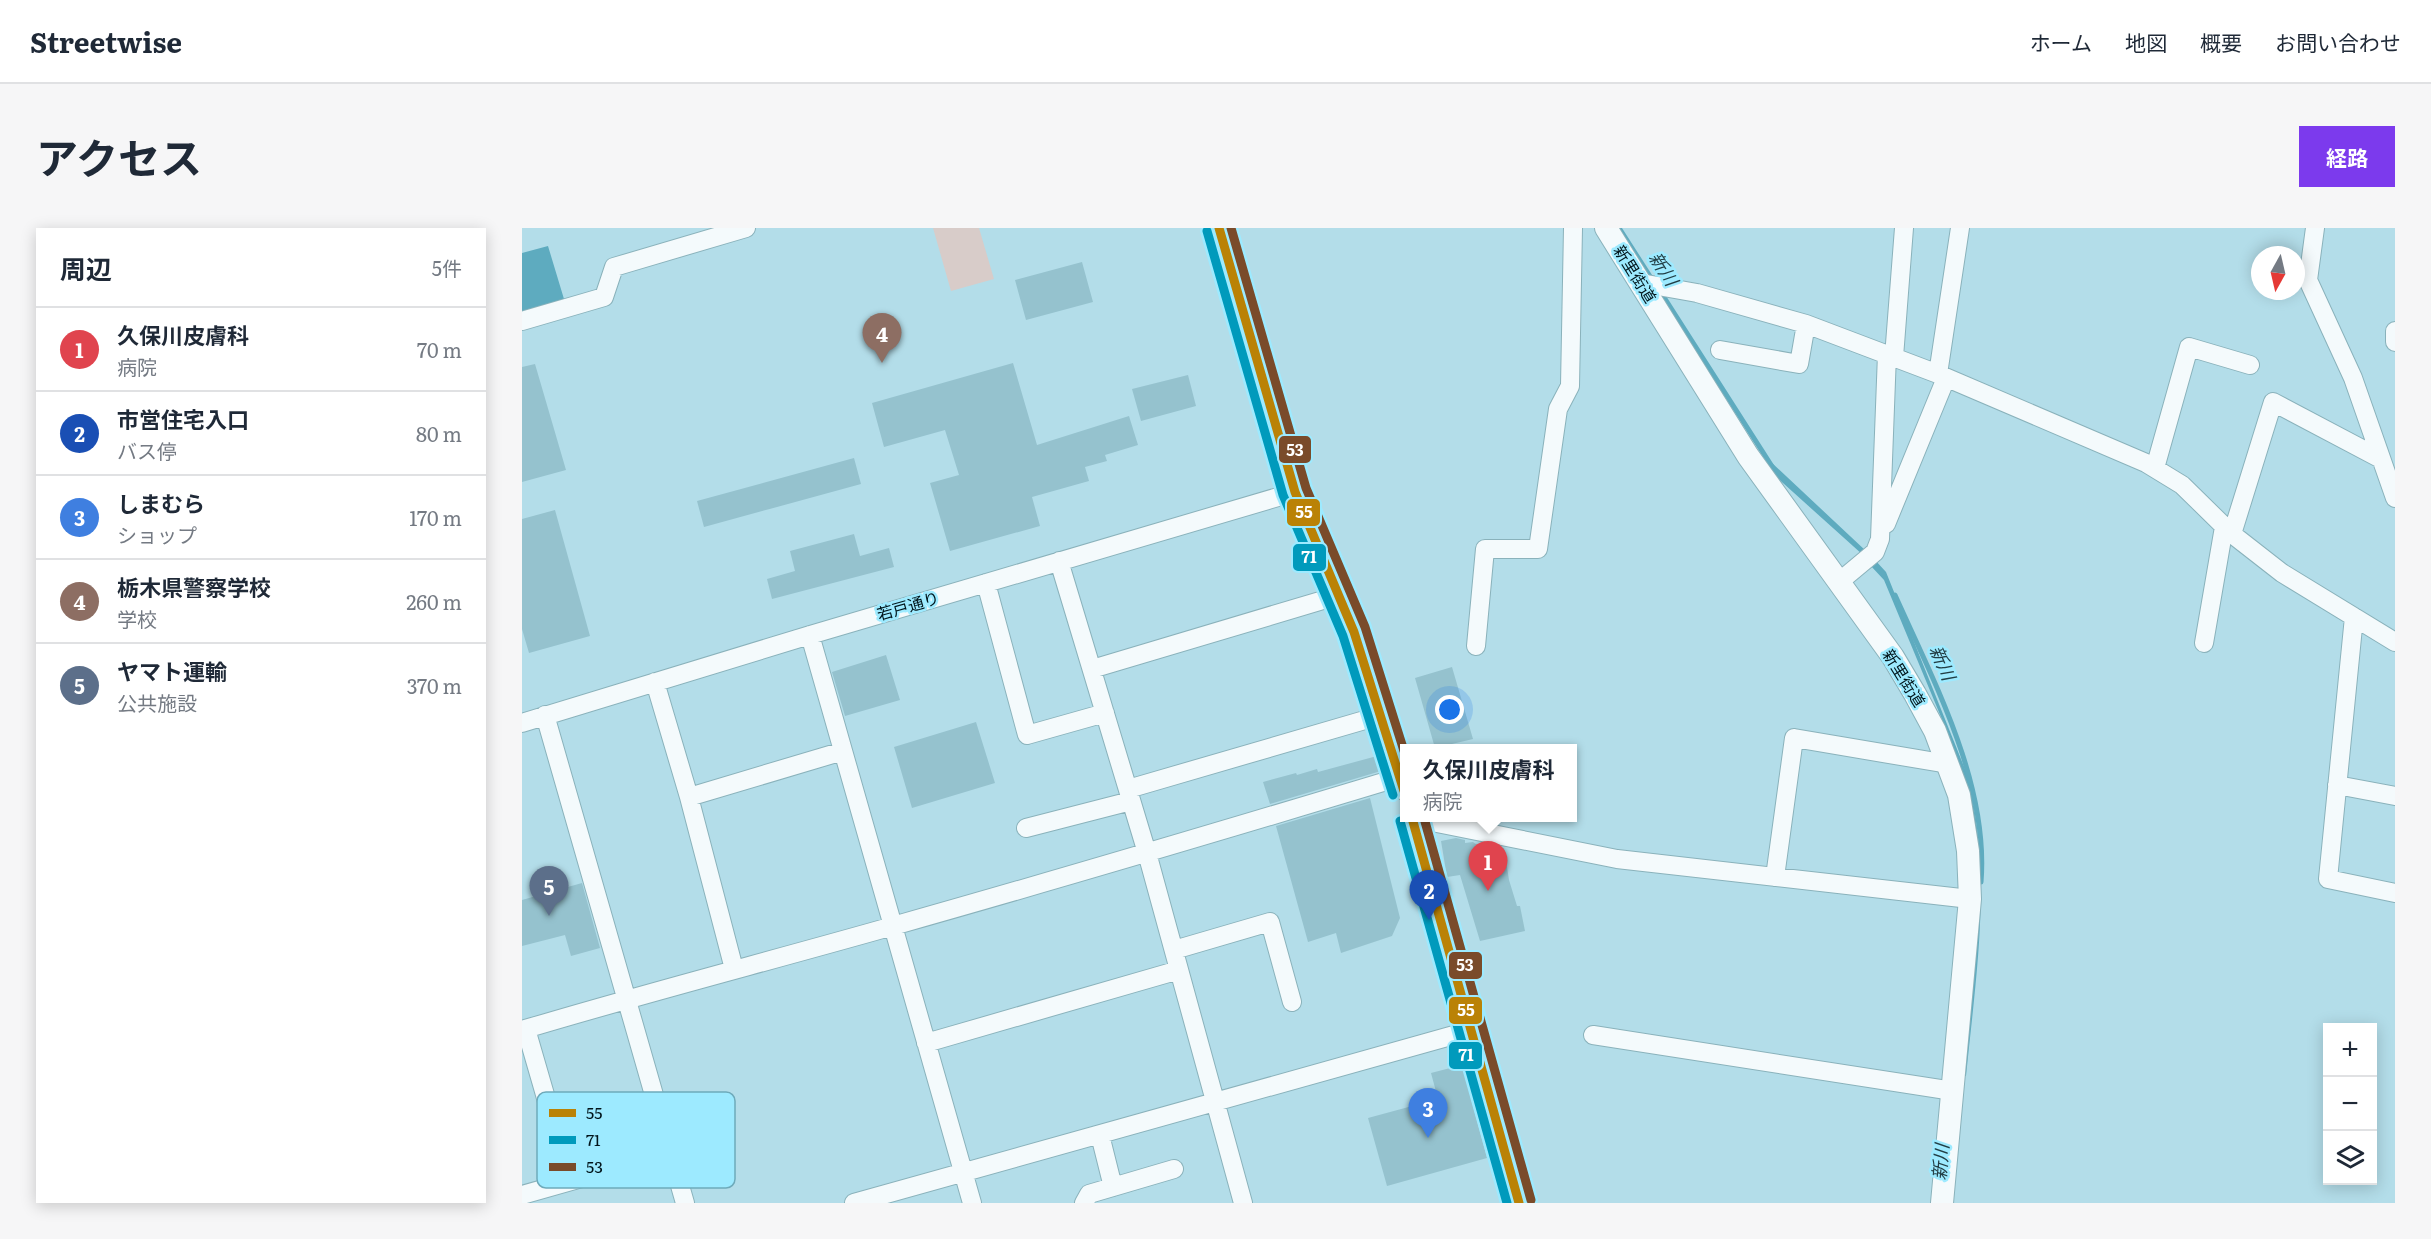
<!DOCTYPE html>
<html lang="ja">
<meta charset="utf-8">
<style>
:root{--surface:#fff;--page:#f6f6f7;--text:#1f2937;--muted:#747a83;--line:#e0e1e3;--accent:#7c3aed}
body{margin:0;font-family:Literata,"Noto Sans JP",serif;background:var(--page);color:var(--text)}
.controls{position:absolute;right:18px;bottom:18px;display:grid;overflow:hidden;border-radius:0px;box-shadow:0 3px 15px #0003}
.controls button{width:54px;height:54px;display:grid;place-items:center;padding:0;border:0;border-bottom:2px solid var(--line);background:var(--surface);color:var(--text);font:30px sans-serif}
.compass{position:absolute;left:1729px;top:18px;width:54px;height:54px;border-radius:50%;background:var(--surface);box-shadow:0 3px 15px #0003;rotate:188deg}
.you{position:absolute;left:928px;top:482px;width:21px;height:21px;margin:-15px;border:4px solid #fff;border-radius:50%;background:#1a73e8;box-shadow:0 0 0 9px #1a73e833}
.badge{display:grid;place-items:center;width:39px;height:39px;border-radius:50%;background:var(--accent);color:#fff;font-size:20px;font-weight:700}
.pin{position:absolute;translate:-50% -50px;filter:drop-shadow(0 2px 3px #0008)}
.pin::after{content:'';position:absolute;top:32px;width:21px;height:18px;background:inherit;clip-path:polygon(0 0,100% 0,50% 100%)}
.popup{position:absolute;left:878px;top:516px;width:177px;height:78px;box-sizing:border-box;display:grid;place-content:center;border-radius:0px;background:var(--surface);filter:drop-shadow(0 2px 4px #0005);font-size:20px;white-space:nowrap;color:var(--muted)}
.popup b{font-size:22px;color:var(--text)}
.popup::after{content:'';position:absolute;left:50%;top:100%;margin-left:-12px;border:12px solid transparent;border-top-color:var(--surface)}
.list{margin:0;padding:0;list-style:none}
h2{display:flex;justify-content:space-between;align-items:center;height:78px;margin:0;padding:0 24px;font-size:26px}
h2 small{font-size:20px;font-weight:400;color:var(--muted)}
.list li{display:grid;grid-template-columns:39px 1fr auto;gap:18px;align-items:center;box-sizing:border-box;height:84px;padding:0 24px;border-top:2px solid var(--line)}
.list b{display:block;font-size:22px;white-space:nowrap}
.list p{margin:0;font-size:20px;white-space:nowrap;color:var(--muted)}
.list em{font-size:20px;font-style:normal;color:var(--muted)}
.icon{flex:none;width:33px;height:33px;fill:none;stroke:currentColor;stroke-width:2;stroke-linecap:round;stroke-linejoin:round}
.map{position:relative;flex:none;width:1873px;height:975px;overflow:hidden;border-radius:0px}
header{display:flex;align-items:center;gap:36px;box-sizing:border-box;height:84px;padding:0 30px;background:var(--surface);border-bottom:2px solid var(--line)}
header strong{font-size:28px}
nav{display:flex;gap:33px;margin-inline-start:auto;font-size:21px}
.intro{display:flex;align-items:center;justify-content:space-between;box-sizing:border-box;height:144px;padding:0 36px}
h1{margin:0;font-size:42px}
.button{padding:15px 27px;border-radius:0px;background:var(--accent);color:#fff;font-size:21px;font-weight:700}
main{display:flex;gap:36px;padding:0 36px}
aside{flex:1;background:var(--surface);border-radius:0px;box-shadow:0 3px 15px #0003}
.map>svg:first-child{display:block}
.green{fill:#d8ccc9}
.water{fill:#5eabbf}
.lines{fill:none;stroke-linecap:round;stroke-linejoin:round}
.stream{stroke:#5eabbf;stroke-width:5}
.building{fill:#95c2ce}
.minor-casing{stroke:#8ab2bb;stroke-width:20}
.major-casing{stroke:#8ab2bb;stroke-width:24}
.minor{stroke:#f4fafc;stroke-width:18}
.major{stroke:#f4fafc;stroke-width:22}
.bus-1-casing{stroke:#9deaff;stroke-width:14}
.bus-2-casing{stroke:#9deaff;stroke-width:14}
.bus-3-casing{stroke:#9deaff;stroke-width:14}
.bus-1{stroke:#ba8206;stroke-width:9}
.bus-2{stroke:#009abc;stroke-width:9}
.bus-3{stroke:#7a4b2a;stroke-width:9}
.labels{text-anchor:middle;stroke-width:5;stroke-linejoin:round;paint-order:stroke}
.street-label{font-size:16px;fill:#01141a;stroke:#9deaff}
.water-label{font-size:18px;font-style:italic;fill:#223e45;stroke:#9deaff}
.key{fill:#9deaff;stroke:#6eaaba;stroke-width:1.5}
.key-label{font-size:16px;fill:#01141a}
.line-badge{stroke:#9deaff;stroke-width:2}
.badge-label{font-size:16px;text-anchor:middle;font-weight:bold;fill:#fff}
</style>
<header>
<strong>Streetwise</strong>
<nav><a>ホーム</a><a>地図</a><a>概要</a><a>お問い合わせ</a></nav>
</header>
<div class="intro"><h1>アクセス</h1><a class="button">経路</a></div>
<main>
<aside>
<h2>周辺<small>5件</small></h2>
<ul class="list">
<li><span class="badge" style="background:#e0444e">1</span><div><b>久保川皮膚科</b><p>病院</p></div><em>70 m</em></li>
<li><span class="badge" style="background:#1a4fb4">2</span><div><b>市営住宅入口</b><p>バス停</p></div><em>80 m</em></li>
<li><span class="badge" style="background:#3f7fe0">3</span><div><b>しまむら</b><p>ショップ</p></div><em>170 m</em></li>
<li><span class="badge" style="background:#8d6e63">4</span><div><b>栃木県警察学校</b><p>学校</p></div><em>260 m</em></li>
<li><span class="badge" style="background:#5c6f8a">5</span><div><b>ヤマト運輸</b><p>公共施設</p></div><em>370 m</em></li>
</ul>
</aside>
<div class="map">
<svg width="1873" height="975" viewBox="0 0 1873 975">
<rect width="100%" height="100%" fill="#b3dde9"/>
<path class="green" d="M411,0H457L472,51L429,63Z"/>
<path class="water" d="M26,18L42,71L0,84V25Z
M1249,234L1344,323L1341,327L1242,238Z
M1353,332L1364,344L1445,546C1471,646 1454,747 1444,848L1438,847L1454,675L1424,501L1362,352L1348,337Z"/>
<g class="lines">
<path class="stream" d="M1097,0L1131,53
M1138,63L1251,240
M1373,367C1412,454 1467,556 1459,654"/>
</g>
<path class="building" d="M560,34L571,74L504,92L493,52Z
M491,135L515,217L607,188L616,217L583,227L585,233L563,239L567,253L510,269L518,298L428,323L408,255L437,247L423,202L362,219L350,175Z
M13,136L44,242L0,254V139Z
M666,147L674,178L619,193L610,161Z
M332,230L339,256L182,299L175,273Z
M33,282L68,408L7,425L0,401V291Z
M332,306L338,328L367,320L372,339L250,371L245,351L273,343L268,323Z
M364,427L378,472L323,488L310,444Z
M930,439L951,511L913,520L893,450Z
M454,494L473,555L390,580L372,519Z
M855,528L859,543L748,576L741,554L774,545L775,547L795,541L796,544Z
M848,570L878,690L870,708L819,725L814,705L786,714L754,598Z
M934,610L943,612V615L951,614L955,617L961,616L965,619H976V621L982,620L987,652L995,678H998L1003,703L958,713L938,647L925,649L919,613Z
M60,655L78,720L49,728L43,707L0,718V672Z
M940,837L965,930L865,958L846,890L916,871L909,845Z"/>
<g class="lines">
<defs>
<path id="minor" d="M697,0L773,264L832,404L882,563
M1793,0L1786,52L1831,150L1873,270
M1119,55L1175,65L1284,96L1416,146L1624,235L1660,257L1710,306L1760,345L1873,414
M0,93L82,69L92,39L224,0
M1873,103V114
M1198,122L1277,136L1284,96
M1372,129L1382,0
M1416,146L1438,0
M1633,240L1667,119L1728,137
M1364,296L1424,150
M1710,306L1751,174L1859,231
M537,333L625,625L721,975
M1317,354L1353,324L1358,311L1365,126
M464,355L505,507L583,485
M1832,389L1806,651L1873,665
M288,407L450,975
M1682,415L1702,299
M954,418L963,321H1016L1036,181L1048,158L1051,0
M570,441L818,367
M133,454L167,569L212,741
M23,487L163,975
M0,495L288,407L773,264
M1815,557L1873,568
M606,561L860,487
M167,569L321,523
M890,590L1095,631L1448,671
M890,590L997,975
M504,600L609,573
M1253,649L1272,510L1426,536
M652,722L748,694L770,774
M4,801L48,953
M0,802C123,765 248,733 371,698C541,650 709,600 878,549
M1071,807L1431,863
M404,815L657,742
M578,907L591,959
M0,967L148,925
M332,975L950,802
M562,975L567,966L652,941"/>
<path id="major" d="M1084,0L1226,228L1371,429L1393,466L1413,503L1437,567L1446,623L1448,671L1420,975"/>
</defs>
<use href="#minor" class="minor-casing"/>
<use href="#major" class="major-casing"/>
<use href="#minor" class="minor"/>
<use href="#major" class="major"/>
<defs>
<path id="bus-1" d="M697,0L773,264L832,404L882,563
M890,590L997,975"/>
<path id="bus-2" d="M685,3L761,267L821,408L871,567
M878,593L985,975"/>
<path id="bus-3" d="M709,0L784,260L843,399L882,523
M902,590L1009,972"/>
</defs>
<use href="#bus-1" class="bus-1-casing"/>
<use href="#bus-2" class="bus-2-casing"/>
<use href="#bus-3" class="bus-3-casing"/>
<use href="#bus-1" class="bus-1"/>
<use href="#bus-2" class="bus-2"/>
<use href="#bus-3" class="bus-3"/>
</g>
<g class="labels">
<g class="street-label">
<text transform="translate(1113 46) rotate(58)" y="6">新里街道</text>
<text transform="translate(386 378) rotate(-16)" y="6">若戸通り</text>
<text transform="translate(1382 450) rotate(58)" y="6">新里街道</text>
</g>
<g class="water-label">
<text transform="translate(1141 41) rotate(57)" y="6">新川</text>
<text transform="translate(1420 435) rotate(66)" y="6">新川</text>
<text transform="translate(1419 934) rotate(-85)" y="6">新川</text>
</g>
</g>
<rect x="15" y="864" width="198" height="96" rx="9" class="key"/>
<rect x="27" y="881" width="27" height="8" fill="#ba8206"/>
<rect x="27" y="908" width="27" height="8" fill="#009abc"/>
<rect x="27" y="935" width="27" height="8" fill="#7a4b2a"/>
<g class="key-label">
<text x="64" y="891">55</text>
<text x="64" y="918">71</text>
<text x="64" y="945">53</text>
</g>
<g class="line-badge">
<rect x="756" y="207" width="34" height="29" rx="6" fill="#7a4b2a"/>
<rect x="764" y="270" width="35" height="29" rx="6" fill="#ba8206"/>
<rect x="770" y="315" width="35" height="29" rx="6" fill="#009abc"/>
<rect x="926" y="723" width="35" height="29" rx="6" fill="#7a4b2a"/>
<rect x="926" y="768" width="35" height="29" rx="6" fill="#ba8206"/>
<rect x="926" y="813" width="35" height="29" rx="6" fill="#009abc"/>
</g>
<g class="badge-label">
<text x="773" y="228">53</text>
<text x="782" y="290">55</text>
<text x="787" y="335">71</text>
<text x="943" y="743">53</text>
<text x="944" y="788">55</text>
<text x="944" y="833">71</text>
</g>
</svg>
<div class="controls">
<button>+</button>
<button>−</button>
<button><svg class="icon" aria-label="layers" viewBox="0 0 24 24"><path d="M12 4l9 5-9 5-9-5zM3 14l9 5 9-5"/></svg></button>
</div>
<svg class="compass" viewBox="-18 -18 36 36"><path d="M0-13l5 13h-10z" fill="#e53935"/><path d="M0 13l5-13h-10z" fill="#747a83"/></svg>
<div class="you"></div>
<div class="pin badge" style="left:966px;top:663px;background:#e0444e">1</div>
<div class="popup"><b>久保川皮膚科</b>病院</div>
<div class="pin badge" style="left:907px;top:692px;background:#1a4fb4">2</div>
<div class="pin badge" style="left:906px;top:910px;background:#3f7fe0">3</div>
<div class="pin badge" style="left:360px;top:135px;background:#8d6e63">4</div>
<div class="pin badge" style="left:27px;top:688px;background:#5c6f8a">5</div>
</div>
</main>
